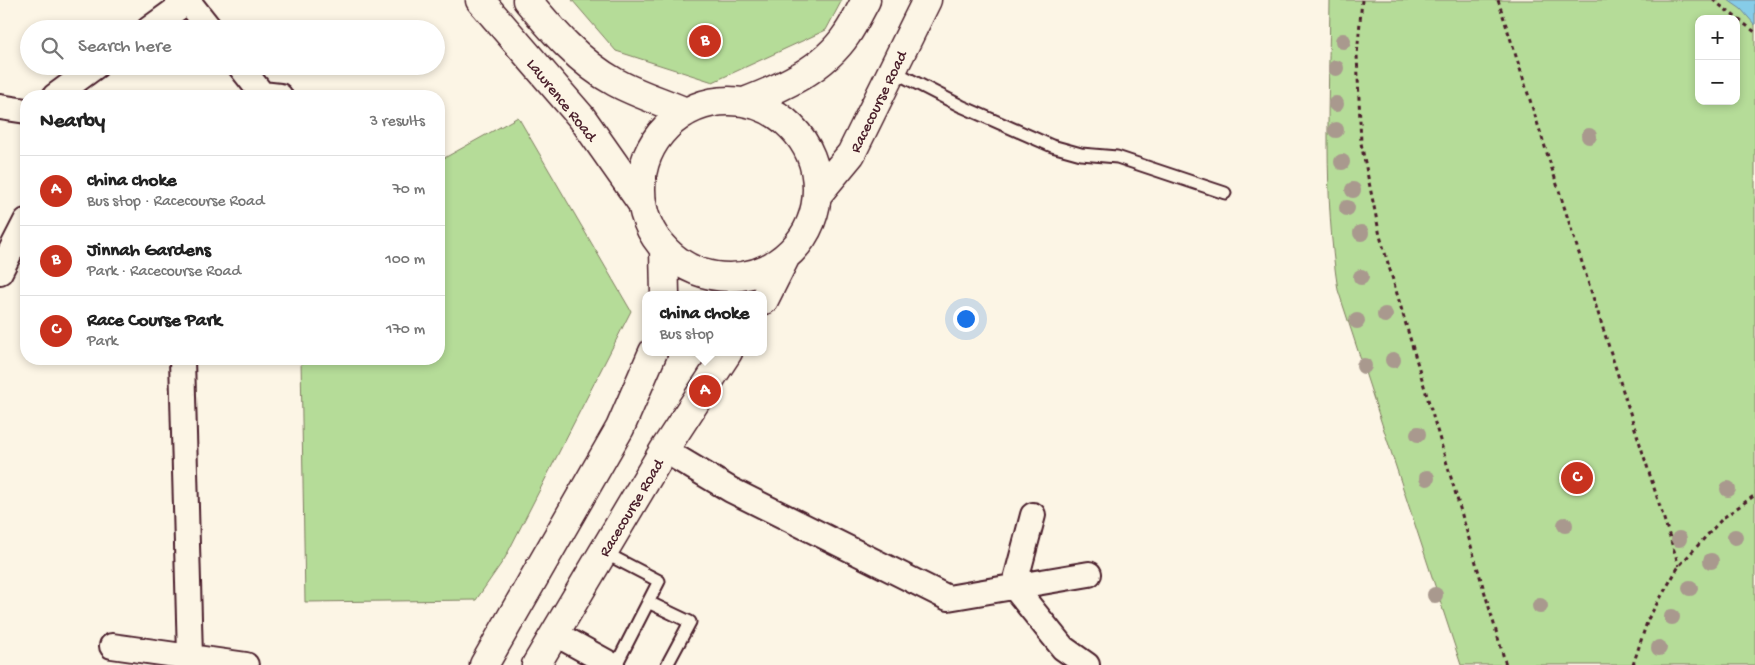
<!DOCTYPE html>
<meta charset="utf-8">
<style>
:root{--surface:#fff;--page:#f2f2f2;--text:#222;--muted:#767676;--line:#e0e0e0;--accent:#c8321e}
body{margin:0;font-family:"Gochi Hand",sans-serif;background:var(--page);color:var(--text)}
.controls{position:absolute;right:15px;top:15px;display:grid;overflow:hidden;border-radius:10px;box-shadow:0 2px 8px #0003}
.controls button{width:45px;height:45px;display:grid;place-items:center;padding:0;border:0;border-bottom:1px solid var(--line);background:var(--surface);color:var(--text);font:25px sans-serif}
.you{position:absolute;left:965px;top:318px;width:18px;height:18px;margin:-12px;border:4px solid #fff;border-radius:50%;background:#1a73e8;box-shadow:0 0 0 8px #1a73e833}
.badge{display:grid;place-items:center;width:32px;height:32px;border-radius:50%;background:var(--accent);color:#fff;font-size:16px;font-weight:700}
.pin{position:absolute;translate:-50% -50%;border:2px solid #fff;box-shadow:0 1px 5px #0006}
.popup{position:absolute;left:642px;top:291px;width:125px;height:65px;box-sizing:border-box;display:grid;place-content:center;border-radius:10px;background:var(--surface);filter:drop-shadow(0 1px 4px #0005);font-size:16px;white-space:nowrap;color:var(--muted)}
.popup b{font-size:19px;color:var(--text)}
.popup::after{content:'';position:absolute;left:50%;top:100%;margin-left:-10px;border:10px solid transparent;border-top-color:var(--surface)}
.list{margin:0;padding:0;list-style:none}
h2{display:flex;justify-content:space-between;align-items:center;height:65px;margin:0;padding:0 20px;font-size:21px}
h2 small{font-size:16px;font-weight:400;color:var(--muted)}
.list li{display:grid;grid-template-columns:32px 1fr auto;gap:15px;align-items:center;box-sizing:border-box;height:70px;padding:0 20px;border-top:1px solid var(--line)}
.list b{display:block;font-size:19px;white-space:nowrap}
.list p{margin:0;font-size:16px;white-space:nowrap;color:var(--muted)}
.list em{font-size:16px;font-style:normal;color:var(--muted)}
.icon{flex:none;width:28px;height:28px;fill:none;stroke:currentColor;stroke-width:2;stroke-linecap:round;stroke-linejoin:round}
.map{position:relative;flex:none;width:1755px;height:665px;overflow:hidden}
.search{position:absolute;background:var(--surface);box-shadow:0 2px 8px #0003;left:20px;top:20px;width:425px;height:55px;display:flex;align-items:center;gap:12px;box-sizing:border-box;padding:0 18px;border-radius:28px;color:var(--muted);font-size:19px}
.panel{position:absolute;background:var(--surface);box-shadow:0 2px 8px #0003;left:20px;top:90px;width:425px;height:275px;border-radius:20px}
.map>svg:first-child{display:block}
.green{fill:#b5dc98;stroke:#807e62;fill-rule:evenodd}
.water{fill:#86cce8;stroke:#6e879c}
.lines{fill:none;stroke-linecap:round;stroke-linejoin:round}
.lane-casing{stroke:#4a1f2b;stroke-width:15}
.street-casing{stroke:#4a1f2b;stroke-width:28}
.secondary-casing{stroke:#4a1f2b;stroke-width:31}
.path{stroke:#4a1f2b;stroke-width:3;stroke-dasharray:4 4;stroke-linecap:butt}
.lane{stroke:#fcf5e5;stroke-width:11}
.street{stroke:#fcf5e5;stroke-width:24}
.secondary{stroke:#fcf5e5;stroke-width:28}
.tree{fill:#a9998e}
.labels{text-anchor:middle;stroke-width:4;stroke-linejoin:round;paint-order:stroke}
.street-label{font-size:16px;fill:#4a1f2b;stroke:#fcf5e5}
</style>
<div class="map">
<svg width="1755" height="665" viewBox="0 0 1755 665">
<rect width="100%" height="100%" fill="#fcf5e5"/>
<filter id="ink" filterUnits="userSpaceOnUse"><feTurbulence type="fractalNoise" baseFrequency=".02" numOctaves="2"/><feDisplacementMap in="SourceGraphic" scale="10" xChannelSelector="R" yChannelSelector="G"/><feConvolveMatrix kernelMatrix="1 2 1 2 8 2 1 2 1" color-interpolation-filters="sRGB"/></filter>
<g filter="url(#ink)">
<path class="green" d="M572,0H842L826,30L713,82L616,51Z
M1330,0H1755V665H1461L1338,290C1323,194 1329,97 1330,0ZM1699,19H1736V101H1699Z
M518,117L631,311L505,558L476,600L305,602L301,359H439V161Z"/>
<path class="water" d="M1728,0H1755V25L1741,9Z"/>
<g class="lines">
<defs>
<path id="lane" d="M891,70L961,106L1052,146L1081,154L1117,157L1225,193
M603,552L659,581L616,665
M648,602L690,622L667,665"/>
<path id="street" d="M188,1L210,29
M149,29L189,0
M240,66L262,94L280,96
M55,96L96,66
M0,107L26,111
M0,272L26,221
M182,359L190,656
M664,450L731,490L948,598L1089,574
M1033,515L1014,587L1063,648L1087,665
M554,633L612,665
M112,646L246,665"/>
<path id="secondary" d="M480,0L582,118L641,202
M527,0C552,30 580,63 615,82C637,94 663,102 686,112
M641 189a88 88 0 1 1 176 0a88 88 0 1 1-176 0Z
M744,102C781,88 824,69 847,34C854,24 860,11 866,0
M817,195L851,154L927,0
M664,249L665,295
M764,300L786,256
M484,665L620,428L653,352
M536,665L664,450L728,352"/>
</defs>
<use href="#lane" class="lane-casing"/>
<use href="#street" class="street-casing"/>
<use href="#secondary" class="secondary-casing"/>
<path class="path" d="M1362,0L1357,55L1361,143L1380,236L1506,665
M1498,0L1679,566
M1713,0L1755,32
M1633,665L1648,619L1679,566L1723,518L1755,495"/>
<use href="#lane" class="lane"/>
<use href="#street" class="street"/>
<use href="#secondary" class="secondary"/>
</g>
<g class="tree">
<circle cx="1343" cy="41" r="8"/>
<circle cx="1336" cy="68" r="8"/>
<circle cx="1336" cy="104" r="8"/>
<circle cx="1336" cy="130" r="8"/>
<circle cx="1589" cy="136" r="8"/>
<circle cx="1342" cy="162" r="8"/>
<circle cx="1353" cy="190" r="8"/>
<circle cx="1347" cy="208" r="8"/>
<circle cx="1361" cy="233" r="8"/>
<circle cx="1361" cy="277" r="8"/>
<circle cx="1385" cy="315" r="8"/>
<circle cx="1357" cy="321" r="8"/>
<circle cx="1393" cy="360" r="8"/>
<circle cx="1364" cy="366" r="8"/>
<circle cx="1418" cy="434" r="8"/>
<circle cx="1427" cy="478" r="8"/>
<circle cx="1728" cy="489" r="8"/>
<circle cx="1565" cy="525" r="8"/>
<circle cx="1735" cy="537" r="8"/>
<circle cx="1679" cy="539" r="8"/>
<circle cx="1711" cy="561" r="8"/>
<circle cx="1690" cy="588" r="8"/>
<circle cx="1435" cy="595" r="8"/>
<circle cx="1540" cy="606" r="8"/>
<circle cx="1672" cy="617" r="8"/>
<circle cx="1659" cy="648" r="8"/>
</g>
</g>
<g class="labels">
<g class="street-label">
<text transform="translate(563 99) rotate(51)" y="6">Lawrence Road</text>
<text transform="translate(877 101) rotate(-64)" y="6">Racecourse Road</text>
<text transform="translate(630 507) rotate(-59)" y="6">Racecourse Road</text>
</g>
</g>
</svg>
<div class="controls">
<button>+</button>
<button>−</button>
</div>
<div class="you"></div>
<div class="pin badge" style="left:705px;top:391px">A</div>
<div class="popup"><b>china choke</b>Bus stop</div>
<div class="pin badge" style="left:705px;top:41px">B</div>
<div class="pin badge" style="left:1577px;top:478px">C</div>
<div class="search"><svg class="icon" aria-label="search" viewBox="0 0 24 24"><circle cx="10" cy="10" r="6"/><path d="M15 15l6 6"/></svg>Search here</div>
<section class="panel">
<h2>Nearby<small>3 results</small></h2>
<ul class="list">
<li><span class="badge">A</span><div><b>china choke</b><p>Bus stop · Racecourse Road</p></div><em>70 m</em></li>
<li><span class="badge">B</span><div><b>Jinnah Gardens</b><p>Park · Racecourse Road</p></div><em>100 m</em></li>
<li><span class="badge">C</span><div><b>Race Course Park</b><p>Park</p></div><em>170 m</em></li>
</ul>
</section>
</div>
